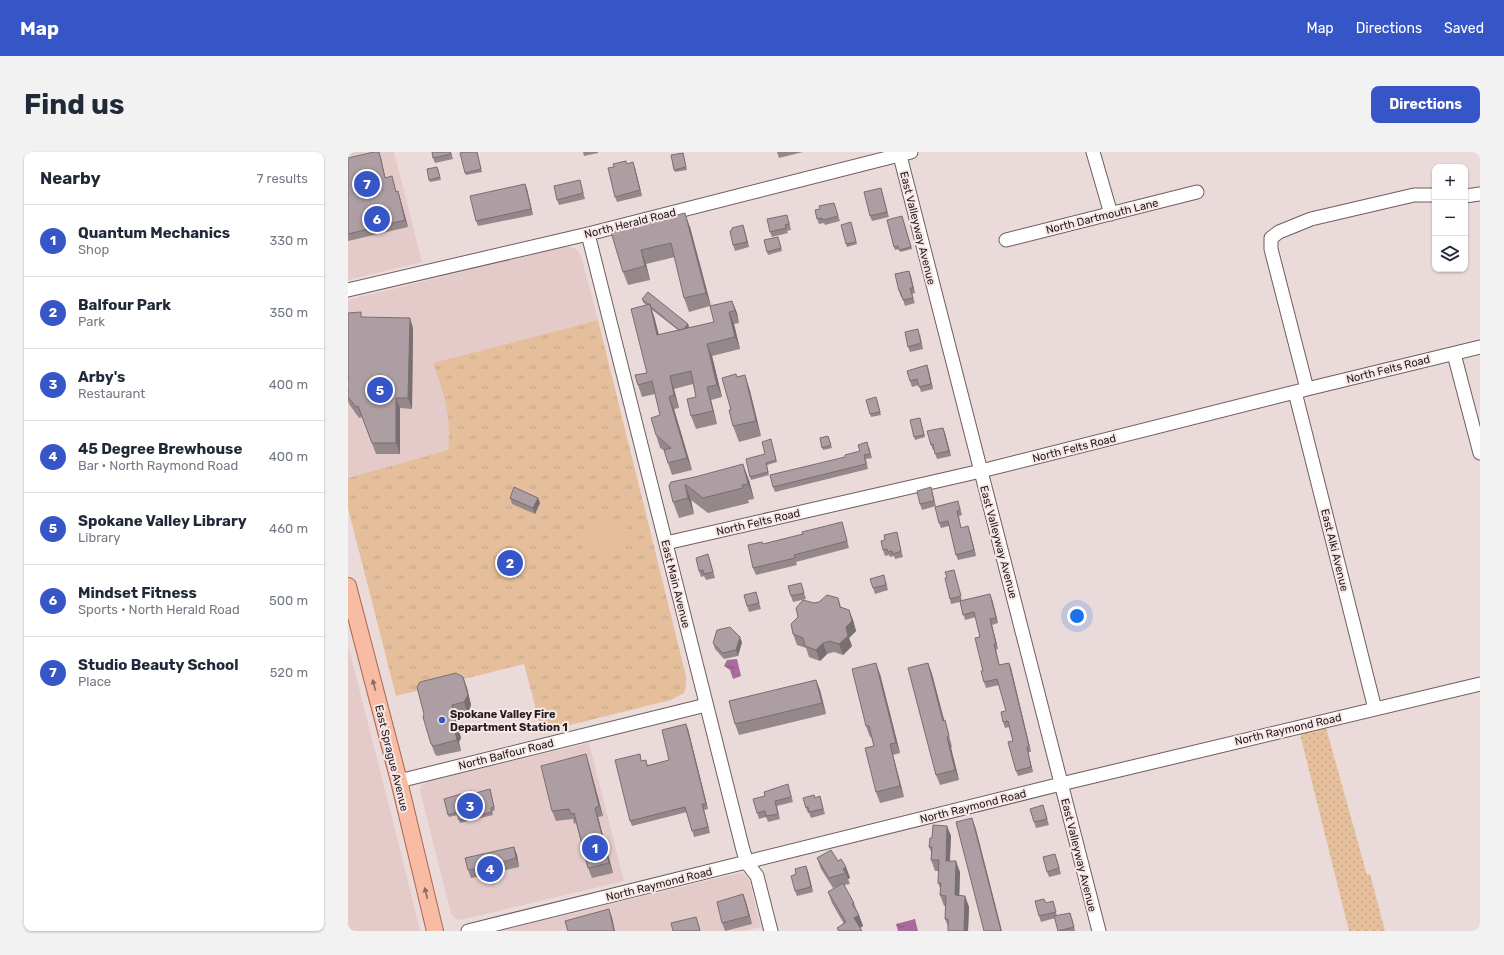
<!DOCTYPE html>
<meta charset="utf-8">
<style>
:root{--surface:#fff;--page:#f2f2f3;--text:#1f2937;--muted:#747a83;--line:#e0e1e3;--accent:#3655c6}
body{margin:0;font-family:Rubik,sans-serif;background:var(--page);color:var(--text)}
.controls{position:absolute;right:12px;top:12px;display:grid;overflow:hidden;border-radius:8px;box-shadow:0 1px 3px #0004}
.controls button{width:36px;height:36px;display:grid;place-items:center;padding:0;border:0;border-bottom:1px solid var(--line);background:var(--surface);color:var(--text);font:20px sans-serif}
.you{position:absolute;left:729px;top:464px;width:14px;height:14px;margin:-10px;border:3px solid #fff;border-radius:50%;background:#1a73e8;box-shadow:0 0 0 6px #1a73e833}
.badge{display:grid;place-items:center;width:26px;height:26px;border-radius:50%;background:var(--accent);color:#fff;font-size:13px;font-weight:700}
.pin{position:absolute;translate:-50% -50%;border:2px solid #fff;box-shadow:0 1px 4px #0006}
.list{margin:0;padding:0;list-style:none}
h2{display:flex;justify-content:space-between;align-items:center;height:52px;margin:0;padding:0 16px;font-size:17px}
h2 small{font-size:13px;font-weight:400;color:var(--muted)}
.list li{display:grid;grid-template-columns:26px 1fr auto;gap:12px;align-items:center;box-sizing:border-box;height:72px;padding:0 16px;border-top:1px solid var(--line)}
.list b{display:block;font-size:15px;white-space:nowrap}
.list p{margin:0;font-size:13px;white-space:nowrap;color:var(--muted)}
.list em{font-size:13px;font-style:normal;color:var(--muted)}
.icon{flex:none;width:22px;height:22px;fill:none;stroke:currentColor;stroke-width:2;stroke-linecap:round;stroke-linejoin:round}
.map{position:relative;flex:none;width:1132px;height:779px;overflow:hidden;border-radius:8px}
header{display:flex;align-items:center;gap:24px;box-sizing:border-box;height:56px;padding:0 20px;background:var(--accent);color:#fff}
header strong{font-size:19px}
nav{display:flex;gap:22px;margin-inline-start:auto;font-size:14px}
.intro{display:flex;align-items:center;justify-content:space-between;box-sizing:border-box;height:96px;padding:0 24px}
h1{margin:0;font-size:28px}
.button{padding:10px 18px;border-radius:8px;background:var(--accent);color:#fff;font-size:14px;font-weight:700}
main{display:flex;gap:24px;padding:0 24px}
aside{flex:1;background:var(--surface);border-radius:8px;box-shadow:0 1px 3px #0004}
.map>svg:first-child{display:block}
.built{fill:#e4cbca}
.grass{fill:url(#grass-dots)}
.park{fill:url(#park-tufts)}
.pitch{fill:#e5bf9c}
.water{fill:url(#water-ripples)}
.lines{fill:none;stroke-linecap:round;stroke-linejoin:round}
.minor-casing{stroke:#6d5f5e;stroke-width:15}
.major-casing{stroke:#aa664d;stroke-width:18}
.minor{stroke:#fff;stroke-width:13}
.major{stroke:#f8bba4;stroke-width:16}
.wall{fill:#94888b;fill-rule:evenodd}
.shaded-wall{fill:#786f71}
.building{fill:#ac9ea2;stroke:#786f71}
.oneway{fill:#8d6c60}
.poi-dot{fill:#3655c6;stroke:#f8e7e7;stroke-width:1.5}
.labels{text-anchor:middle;stroke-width:4;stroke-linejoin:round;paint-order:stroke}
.street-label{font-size:11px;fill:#221c1c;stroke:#f8e7e7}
.poi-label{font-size:11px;font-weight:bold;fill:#221c1c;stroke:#f8e7e7;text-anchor:start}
</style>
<header>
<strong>Map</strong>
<nav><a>Map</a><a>Directions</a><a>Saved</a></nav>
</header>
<div class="intro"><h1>Find us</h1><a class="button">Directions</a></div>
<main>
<aside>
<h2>Nearby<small>7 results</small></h2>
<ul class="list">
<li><span class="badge">1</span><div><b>Quantum Mechanics</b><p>Shop</p></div><em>330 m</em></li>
<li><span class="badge">2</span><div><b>Balfour Park</b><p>Park</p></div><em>350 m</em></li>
<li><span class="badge">3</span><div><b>Arby's</b><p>Restaurant</p></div><em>400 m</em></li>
<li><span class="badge">4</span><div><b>45 Degree Brewhouse</b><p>Bar · North Raymond Road</p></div><em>400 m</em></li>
<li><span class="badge">5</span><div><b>Spokane Valley Library</b><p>Library</p></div><em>460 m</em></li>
<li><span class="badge">6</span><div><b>Mindset Fitness</b><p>Sports · North Herald Road</p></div><em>500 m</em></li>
<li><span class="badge">7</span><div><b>Studio Beauty School</b><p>Place</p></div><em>520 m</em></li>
</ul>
</aside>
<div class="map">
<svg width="1132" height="779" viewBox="0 0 1132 779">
<defs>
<pattern id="grass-dots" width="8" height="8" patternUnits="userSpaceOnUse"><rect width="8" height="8" fill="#e5bf9c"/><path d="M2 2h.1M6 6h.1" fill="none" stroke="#c4a486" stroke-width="1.8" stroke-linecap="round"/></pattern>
<pattern id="park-tufts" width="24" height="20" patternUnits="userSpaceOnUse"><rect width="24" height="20" fill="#e5bf9c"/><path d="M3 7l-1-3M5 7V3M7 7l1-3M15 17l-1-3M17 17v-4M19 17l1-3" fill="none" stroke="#c4a486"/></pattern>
<pattern id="water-ripples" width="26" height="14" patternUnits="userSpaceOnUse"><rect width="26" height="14" fill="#a96b9c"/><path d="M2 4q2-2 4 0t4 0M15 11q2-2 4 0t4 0" fill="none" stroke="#89577e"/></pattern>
</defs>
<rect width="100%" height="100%" fill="#eadada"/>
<path class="built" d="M0,0H46L74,110L0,128Z
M215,95H222L228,97L233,104L250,168L86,211L98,248L101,265L100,299L0,326V148Z
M0,493L54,705L72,779H0Z
M241,591L276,729L117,767L111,768L106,766L103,761L72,639L74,633L80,629Z
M391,721L397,722L401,728L413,775L396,779H151Z"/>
<path class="grass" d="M978,576L1019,723L1022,722L1037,779H1001L952,582Z"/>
<path class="park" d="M250,168L338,524V533L336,541L323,548L194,580L176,512L48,544L0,356V326L100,298C103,264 97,243 85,211Z"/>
<path class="pitch" d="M277,369L283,393L237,405L231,380Z"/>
<path class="water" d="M389,507L393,524L385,527L382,518L376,514L379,508Z
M567,767L570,779H550L548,772Z"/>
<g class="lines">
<defs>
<path id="minor" d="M551,0L751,779
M745,0L763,62
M1117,44L1132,42
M240,82L395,698L399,711L409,724L423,779
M658,88L849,40
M0,138L240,82L563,0
M1106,202L1132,301
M959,237L923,97V86L931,80L963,67L1066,43H1087
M947,240L1027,557
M318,391L633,319L959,237L1132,195
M51,629L358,553
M120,779L713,632L1132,532"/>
<path id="major" d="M0,434L51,629L87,779"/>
</defs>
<use href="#minor" class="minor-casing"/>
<use href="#major" class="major-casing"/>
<use href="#minor" class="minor"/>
<use href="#major" class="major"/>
</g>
<path class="wall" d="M103,0L105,7L87,11L85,6Z
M115,0H129L134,20L118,23L117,21Z
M235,0H250V1L236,4Z
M429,0H455L431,6Z
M335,1L339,18L327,20L326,18Z
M0,6H33L37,26L46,31L48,39H50L52,46L60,75L0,89Z
M279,12L287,16L294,44L269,50L267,45L266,15Z
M90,17L93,28L82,30L81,28Z
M232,28L237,47L211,53L209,48Z
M177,32L179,37L185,63L130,74L128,69Z
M533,36L541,65L524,69L522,64Z
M486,51L492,69L477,73L476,71L471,72L469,67L472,57Z
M554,64L564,97L552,100L551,97L547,98L546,95Z
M441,69L443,78L439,79L440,81L424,85L422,80Z
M395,73L401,95L387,99L385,93L384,78Z
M504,73L509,92L499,95L498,92Z
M342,75L363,154L384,149L389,161L391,171L386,172L392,197L364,204L374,245L363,248L369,272L348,277L343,264L348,245L345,232L326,237L331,256L326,257L344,318L324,323L320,311L317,299L312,296L308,283L312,263L307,242L294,245L290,233L299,221L298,153L295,150L294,147L340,172L341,175L340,176L366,170L362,154L341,160L336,146L327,105L298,112L302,128L280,133L275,120L263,80ZM303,157L330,178L311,183L306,164Z
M431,88L434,99L420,103L419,100Z
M561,119L567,141L564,142L567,151L557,154L554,144L553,145L551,139Z
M14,165L65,176L64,257L52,256V302H28L14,265L11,266L1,252L0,249V225H1Z
M572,182L575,197L562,200L560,195Z
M579,213L585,237L573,240L571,233L564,235L562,229Z
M388,222L389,225L397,223L402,239L413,284L391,290L385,274L383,258Z
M529,248L533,263L523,265L522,262Z
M572,266L577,285L567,288L566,285Z
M595,276L597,281L603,304L589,307L586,298H585L583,293Z
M480,284L484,296L475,298L472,286Z
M423,287L429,310L419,313L421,323L403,328L402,325L417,302Z
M521,295L524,306L518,307L520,317L427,340L425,335Z
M401,328L406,347L400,348L401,351L360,361L343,348L346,362L331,366L325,350L321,334Z
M583,335L588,354L574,358L572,352Z
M162,346H190L192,351L187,362L164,352Z
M612,355L614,363L611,364L613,376L622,380L628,404L610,408L608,403L601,374L593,376L591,371Z
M494,370L496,376L501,396L448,410L449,413L408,423L405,416L415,392L455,382Z
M550,386L555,405L547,407L546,404L542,405L541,403L537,404L535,398Z
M362,408L367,426L358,428L356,424L353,425L351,419Z
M606,418L614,449L644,447L650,471L644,473L650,497L648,498L651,513L661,511L663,516L683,600H680L685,620L670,624L668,619L665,589L661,575L657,576L655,570L658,559L651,533L638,536L636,530L632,485L628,465L617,468L612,450L603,452L602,447L599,425Z
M538,429L540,438L527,442L525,436Z
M453,431L458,447L445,450L443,444Z
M408,440L413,457L401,460L399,454Z
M490,446L493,455L501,458L505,468L508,479L501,486L504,494L495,503L486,500L479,502L472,509L461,505L458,496L449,493L445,482L466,451Z
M394,490L390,504L376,507L367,497L365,491Z
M580,511L584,522L596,568L600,579L604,595L603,596L611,628L592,633L588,623Z
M532,522L552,601L545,603L556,645L532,651L528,640L526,594L523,585H522L518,574Z
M115,525L119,536L123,553L120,561L107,564L113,586L111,590L113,599L89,604L87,602L83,592Z
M468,528L472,538L478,562L391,583L387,572Z
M340,577L360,657L356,658L362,681L346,685L339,660L284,674L282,669L294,609L300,613L321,608Z
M241,612L255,664L250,665L265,721L244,726L240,716L228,671L226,672L225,667L208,669L204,659Z
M142,637L147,658L144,659L145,663L112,671L110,663L101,665L100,663L124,642Z
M442,638L445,650L429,654L432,667L420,670L418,665L411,667L409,661Z
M472,644L477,662L463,666L461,661H460L458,656L467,646Z
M697,659L701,673L688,676L686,670Z
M599,674L603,684L602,709L612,720L611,744H617L621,755L620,779H600V774L597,767L598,754H596L592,743V736L590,731L591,719H587L583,708L584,702L581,695L584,686Z
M166,695L169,703L171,715L154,719V721L135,726L134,724L123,726L120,718Z
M469,706L490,709L498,715L502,726L500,727L502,732L496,733L506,751L515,774L512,776L514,779H490L489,776L496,772L484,751L480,740L488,735L485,736L473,717Z
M709,707L713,722L701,725L699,720Z
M460,719L465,740L449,744L447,739Z
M395,742L398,750L404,772L377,779L374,771Z
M705,749L709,764L724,766L727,779H710L707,766L693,770L691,764L698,751Z"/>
<path class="shaded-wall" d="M31,0L33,6L39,33L37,26Z
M285,10L287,16L294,44L292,38Z
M177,32L179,37L185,63L183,57Z
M50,39L52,46L60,75L57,68Z
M337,61L342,75L363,154L358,141Z
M395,73L397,79L401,95L399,90Z
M293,98L298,112L302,128L297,114Z
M561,119L563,124L567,141L565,136Z
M384,149L389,161L391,171L387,159Z
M302,152L306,164L314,196L309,183Z
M381,160L386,172L392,197L387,185Z
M62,166L65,176L64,257L60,246Z
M340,172L341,175L335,183L334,180Z
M359,192L364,204L374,245L369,233Z
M579,213L581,219L585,237L583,232Z
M397,223L402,239L413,284L408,269Z
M322,224L326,237L331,256L326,243Z
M359,235L363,248L369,272L365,259Z
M321,245L326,257L344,318L339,306Z
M48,246L52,256V302L48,291Z
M595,276L597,281L603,304L601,299Z
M395,312L401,328L406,347L400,332Z
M337,332L343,348L346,362L340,346Z
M190,346L192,351L187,362L185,356Z
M620,374L622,380L628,404L626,398Z
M642,442L644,447L650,471L648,466Z
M501,458L505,468L508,479L501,486L504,494L495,503L491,492L498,475Z
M642,467L644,473L650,497L648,492Z
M392,485L394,490L390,504L388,498Z
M475,491L479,502L472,509L468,498Z
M646,492L648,498L653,519L651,513Z
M528,511L532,522L552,601L548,591Z
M580,511L584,522L599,579L595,569Z
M661,511L663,516L683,600L681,594Z
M115,525L119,536L123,553L120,561L116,550Z
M468,528L472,538L478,562L474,551Z
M104,553L113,586L111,590L113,599L109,588L107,579Z
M338,572L340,577L360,657L358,652Z
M599,585L603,596L611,628L607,618Z
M542,592L545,603L556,645L552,634Z
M679,595L680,600L685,620L683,615Z
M238,602L241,612L255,664L251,654Z
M354,652L356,658L362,681L360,675Z
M247,656L250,665L265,721L261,711Z
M624,666L628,677L654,779H653Z
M599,674L603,684L601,719L598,709Z
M166,695L169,703L171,715L168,706Z
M608,709L612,720L611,754L607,743Z
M458,714L460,719L465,740L463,735Z
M498,715L502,726L500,727L498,721L495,717Z
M395,742L398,750L404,772L401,764Z
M617,744L621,755L620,779H616Z
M261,757L264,765L267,779H266Z
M511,763L515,774L510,777L506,766Z
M348,765L351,773L352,779Z"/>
<path class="building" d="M26,0H31L37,26L44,24L48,40L50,39L57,68L0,82V6Z
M84,0H102L103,2L85,6Z
M115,0H129L133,17L117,21L112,1Z
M335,1L338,15L326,18L323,3Z
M278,9L279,12L285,10L292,38L267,45L260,16L266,15L265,12Z
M89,15L92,25L81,28L79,17Z
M232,28L235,41L209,48L206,34Z
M177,32L183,57L128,69L122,44Z
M533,36L539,60L522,64L516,40Z
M486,51L490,64L475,68L474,66L469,67L467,58L472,57L471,54Z
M337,61L358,141L336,146L323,91L293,98L297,114L275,120L263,80Z
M439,63L441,72L437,73L438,76L422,80L419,67Z
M554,64L563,95L551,98L550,94L546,95L539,68Z
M503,70L508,90L498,92L493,73Z
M395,73L399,90L385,93L382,79L384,78V76Z
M430,85L433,96L419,100L416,88Z
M561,119L565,136H562L565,146L555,148L552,139H551L547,122Z
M300,140L340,172L336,177L331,178L302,154V152H300L294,147Z
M384,149L387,159L381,160L387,185L359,192L369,233L359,235L365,259L343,264L339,247L348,245L343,219L322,224L326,243L321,245L339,306L320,311L316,298L323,296L308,283L303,266L312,263L304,229L290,233L287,223L299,221L283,157L302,152L309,183L366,170L362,154Z
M13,160V165L62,166L60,246H48V291H24L10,254L8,255L0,245V239H1L0,238V225H1L0,223V161Z
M570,177L573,191L560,195L557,180Z
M579,213L583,232L571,235L569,227L562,229L559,219Z
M388,222L389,225L397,223L408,269L385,274L381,258H383L374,226Z
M528,245L532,260L522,262L518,248Z
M572,266L576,283L566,285L562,268Z
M595,276L601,299L587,302L585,292L583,293L579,279Z
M480,284L483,293L474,296L472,286Z
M423,287L428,308L418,311L420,320L402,325L398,307L417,302L414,290Z
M519,290L522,302L516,303L518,312L425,335L422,323L497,305V303L512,299L510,293Z
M395,312L400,332L394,333L395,336L355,346L337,332L340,346L325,350L321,334L323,330L347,325Z
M166,335L190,346L185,356L162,346Z
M583,335L586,349L572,352L569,339Z
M610,349L612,358L609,359L613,376L620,374L626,398L608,403L600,369L591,371L587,355Z
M494,370L499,389L446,403L447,406L405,416L400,393L414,390L415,392L455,382L454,380Z
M549,380L553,399L545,402L544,399L540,400L539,397L535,398L533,389L537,388L536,383Z
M360,402L365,420L356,422L355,418L351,419L348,406Z
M606,418L613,444L602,447L597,426L599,425L597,420Z
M536,423L538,433L525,436L522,427Z
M453,431L456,441L443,444L440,434Z
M408,440L411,451L399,454L396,443Z
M642,442L648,466L642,467L648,492H646L651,513L661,511L681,594L679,595L683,615L668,619L660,590L665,589L660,569L655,570L653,560L658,559L649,527L636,530L633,519H635L627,486L632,485L626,460L615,463L612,449Z
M479,443L490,446L492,455L501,458L504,469L498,475L500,484L491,492L482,489L475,491L468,498L457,494L455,486L445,482L443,472L450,465L448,456L455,448L466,451L471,450Z
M382,475L392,485L388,498L375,501L365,491L369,478Z
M528,511L548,591L542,592L552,634L528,640L517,596L526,594L521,574H518L504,517Z
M580,511L595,569L597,568L601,584L599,585L607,618L588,623L560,516Z
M108,521L115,525L120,543L116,550L104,553L109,575L107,579L109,588L86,594L83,592L75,565L76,562L69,535L72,530Z
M468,528L474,551L387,572L381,549Z
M338,572L358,652H354L360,675L344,679L337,655L282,669L267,608L292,602L293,609L298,608L299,614L321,608L314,578Z
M238,602L251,654L247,656L261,711L240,716L226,661L223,662L221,657L204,659L193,614Z
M440,632L443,645L427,649L430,662L418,664L417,659L409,661L405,647L417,644L416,640Z
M142,637L146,655L143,656L144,660L111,668L109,660L100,663L96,647L123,639L124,642Z
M466,643L467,646L472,644L475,657L461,660L460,655L458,656L455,646Z
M695,653L699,667L686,670L682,657Z
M624,666L653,779H636L608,670Z
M585,673L599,674L598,709H608L607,743L617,744L616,779H600V767H597L598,744L592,743L593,731H590L591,708H583L584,695H581L582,686H584Z
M166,695L168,706L151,711V713L132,718V716L120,718L117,706Z
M483,698L490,709L493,707L498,715L495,717L498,721L481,726L469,706Z
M707,702L711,716L699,720L695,705Z
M458,714L463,735L447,739L443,724L448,722L447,717Z
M495,731L506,751L504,752L511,763L506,766L514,779H491L489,776L498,770L480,740Z
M395,742L401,764L374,771L369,750Z
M696,747L698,751L705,749L708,760L691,764L687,749Z
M261,757L266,779H220L217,769Z
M722,761L726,775L710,779L706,764Z
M348,765L352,779H325L323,771Z"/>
<defs><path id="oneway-solid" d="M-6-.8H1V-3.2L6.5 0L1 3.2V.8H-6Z"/></defs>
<g class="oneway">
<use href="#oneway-solid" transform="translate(26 533) rotate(-105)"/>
<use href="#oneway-solid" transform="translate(78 741) rotate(-104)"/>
</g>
<circle class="poi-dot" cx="94" cy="568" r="4"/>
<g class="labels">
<g class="street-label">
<text transform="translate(754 64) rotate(-14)" y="4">North Dartmouth Lane</text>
<text transform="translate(282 71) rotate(-14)" y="4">North Herald Road</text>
<text transform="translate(570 76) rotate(76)" y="4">East Valleyway Avenue</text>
<text transform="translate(1040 217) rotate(-14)" y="4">North Felts Road</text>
<text transform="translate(726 296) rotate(-14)" y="4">North Felts Road</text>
<text transform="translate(410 370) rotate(-13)" y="4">North Felts Road</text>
<text transform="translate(651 390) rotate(75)" y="4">East Valleyway Avenue</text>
<text transform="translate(987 398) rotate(76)" y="4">East Alki Avenue</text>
<text transform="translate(328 432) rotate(76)" y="4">East Main Avenue</text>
<text transform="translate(940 577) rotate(-13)" y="4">North Raymond Road</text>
<text transform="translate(158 602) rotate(-14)" y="4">North Balfour Road</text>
<text transform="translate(44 606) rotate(76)" y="4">East Sprague Avenue</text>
<text transform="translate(625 654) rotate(-14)" y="4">North Raymond Road</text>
<text transform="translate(731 703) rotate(76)" y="4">East Valleyway Avenue</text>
<text transform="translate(311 732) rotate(-14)" y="4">North Raymond Road</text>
</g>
<g class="poi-label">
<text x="102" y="566">Spokane Valley Fire<tspan x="102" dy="13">Department Station 1</tspan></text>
</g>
</g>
</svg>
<div class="controls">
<button>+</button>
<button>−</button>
<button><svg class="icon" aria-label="layers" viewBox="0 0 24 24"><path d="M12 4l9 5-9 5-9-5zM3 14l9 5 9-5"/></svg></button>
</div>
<div class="you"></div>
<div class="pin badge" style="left:247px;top:696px">1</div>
<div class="pin badge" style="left:162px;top:411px">2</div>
<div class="pin badge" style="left:122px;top:654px">3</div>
<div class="pin badge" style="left:142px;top:717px">4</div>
<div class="pin badge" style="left:32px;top:238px">5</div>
<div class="pin badge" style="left:29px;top:67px">6</div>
<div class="pin badge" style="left:19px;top:32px">7</div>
</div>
</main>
